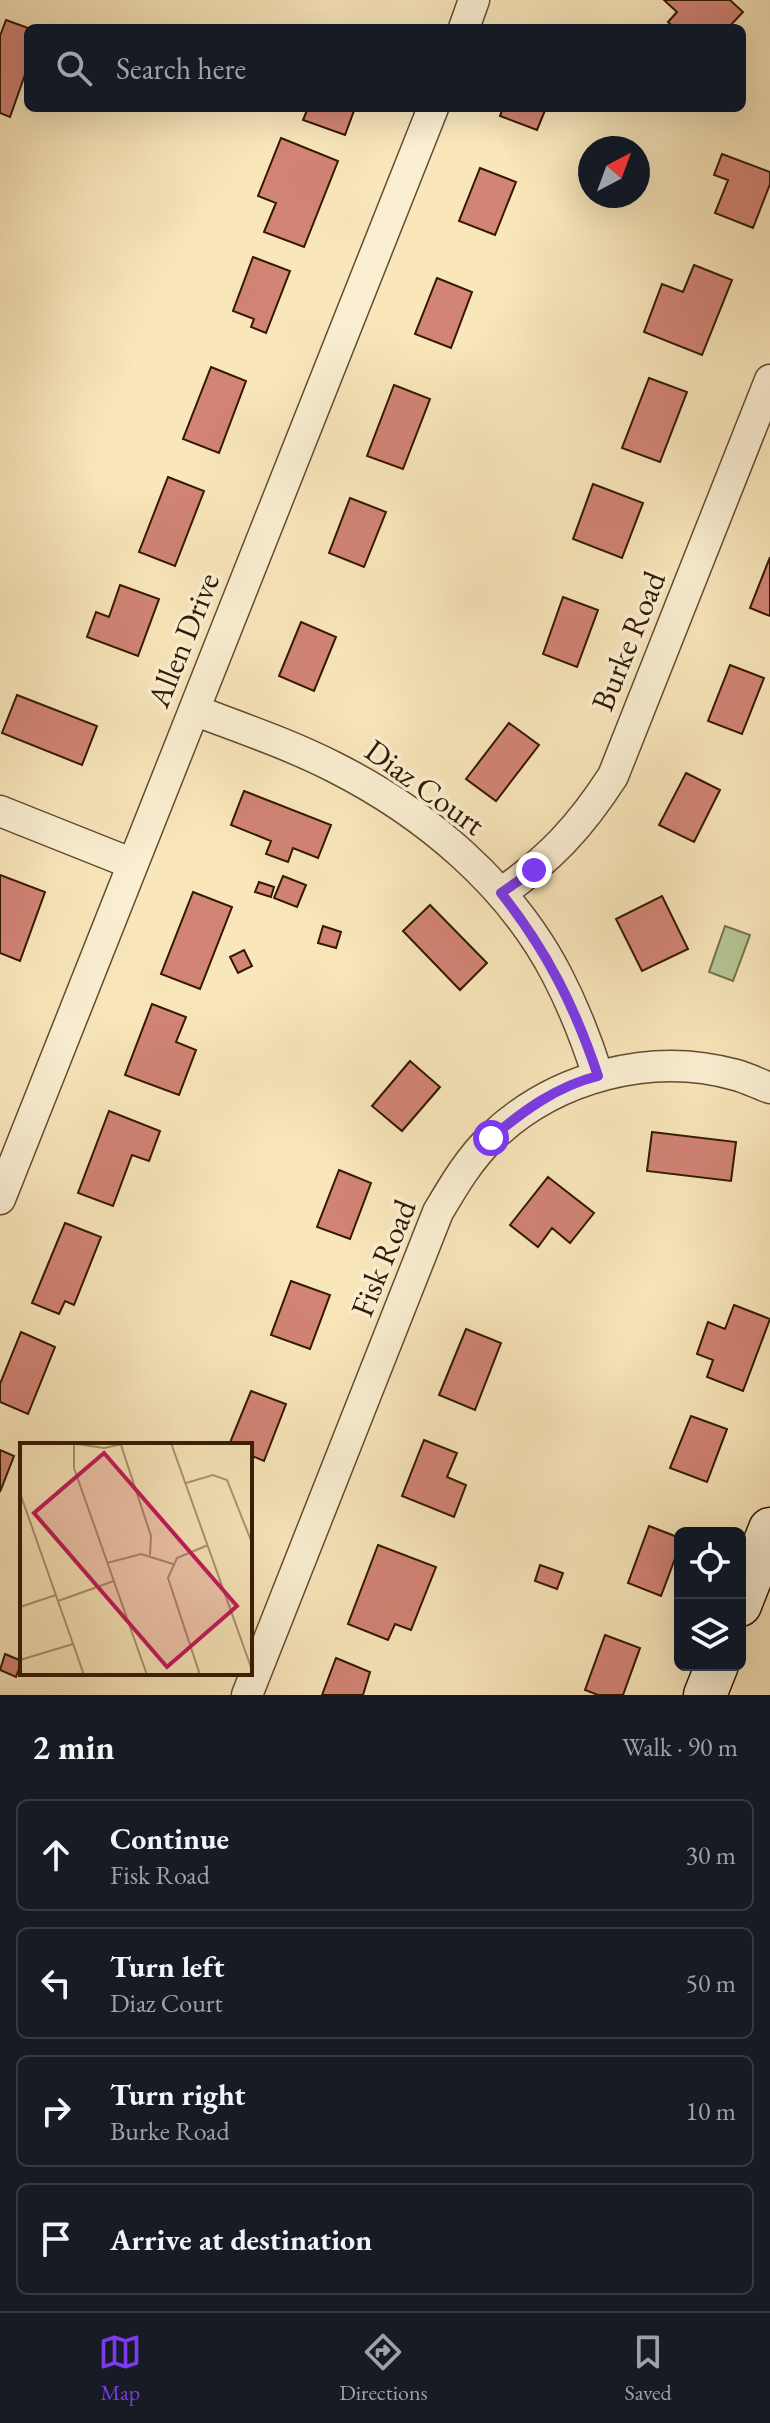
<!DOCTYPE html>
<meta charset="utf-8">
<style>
:root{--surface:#171b24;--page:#242831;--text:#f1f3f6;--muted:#9ea1a6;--line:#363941;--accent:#7c3aed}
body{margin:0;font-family:"EB Garamond",serif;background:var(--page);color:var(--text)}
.controls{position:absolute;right:24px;bottom:24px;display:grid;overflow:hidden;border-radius:12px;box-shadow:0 8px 32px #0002}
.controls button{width:72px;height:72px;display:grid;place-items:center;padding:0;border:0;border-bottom:2px solid var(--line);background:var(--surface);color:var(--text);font:40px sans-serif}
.compass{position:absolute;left:578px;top:136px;width:72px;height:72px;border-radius:50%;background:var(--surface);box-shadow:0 8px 32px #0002;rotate:41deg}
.stop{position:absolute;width:24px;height:24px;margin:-18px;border:6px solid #7c3aed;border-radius:50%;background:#fff}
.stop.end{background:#7c3aed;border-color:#fff;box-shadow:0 2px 8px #0008}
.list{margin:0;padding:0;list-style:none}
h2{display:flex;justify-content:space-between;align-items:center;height:104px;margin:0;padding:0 32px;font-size:34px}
h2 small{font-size:26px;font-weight:400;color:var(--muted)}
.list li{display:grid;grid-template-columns:52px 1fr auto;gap:24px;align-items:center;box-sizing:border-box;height:112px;margin:0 16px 16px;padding:0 16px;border:2px solid var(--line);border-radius:12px}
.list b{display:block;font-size:30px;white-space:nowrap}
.list p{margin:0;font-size:26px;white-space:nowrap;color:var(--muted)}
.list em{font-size:26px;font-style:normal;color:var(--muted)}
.icon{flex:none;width:44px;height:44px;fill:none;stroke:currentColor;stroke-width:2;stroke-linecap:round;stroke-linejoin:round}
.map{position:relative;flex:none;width:770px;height:1695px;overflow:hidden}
.search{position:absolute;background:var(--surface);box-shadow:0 8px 32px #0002;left:24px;right:24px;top:24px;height:88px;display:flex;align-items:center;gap:20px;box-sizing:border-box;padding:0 28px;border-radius:12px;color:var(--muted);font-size:30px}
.sheet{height:616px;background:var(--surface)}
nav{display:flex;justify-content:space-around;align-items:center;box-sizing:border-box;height:112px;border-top:2px solid var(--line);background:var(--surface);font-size:22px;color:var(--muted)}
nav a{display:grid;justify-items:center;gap:4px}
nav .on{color:var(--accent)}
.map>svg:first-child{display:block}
.green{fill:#b7c695;stroke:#75704b;stroke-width:2}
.building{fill:#d28475;stroke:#331901;stroke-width:2}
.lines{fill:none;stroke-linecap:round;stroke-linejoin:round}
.street-casing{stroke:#644c30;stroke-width:33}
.secondary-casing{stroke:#331901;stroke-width:45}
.street{stroke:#fbefd3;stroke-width:30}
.secondary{stroke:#fbefd3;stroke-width:42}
.route{stroke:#7c3aed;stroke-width:10}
.labels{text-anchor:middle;stroke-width:7;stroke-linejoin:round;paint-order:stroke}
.street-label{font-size:32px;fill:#331901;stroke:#fbefd3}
.inset-road{fill:none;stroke:#aa9471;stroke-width:2}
.view{fill:#c2185b;fill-opacity:0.15;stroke:#c2185b;stroke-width:4}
.inset-edge{fill:none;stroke:#331901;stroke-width:4}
</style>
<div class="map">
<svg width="770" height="1695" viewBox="0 0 770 1695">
<rect width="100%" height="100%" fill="#f9e6bb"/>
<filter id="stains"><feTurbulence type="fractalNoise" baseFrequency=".0025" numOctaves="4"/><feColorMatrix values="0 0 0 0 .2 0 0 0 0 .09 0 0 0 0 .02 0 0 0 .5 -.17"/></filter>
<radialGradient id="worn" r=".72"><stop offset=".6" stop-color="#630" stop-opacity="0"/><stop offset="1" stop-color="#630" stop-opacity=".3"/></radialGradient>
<path class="green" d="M725,926L750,935L733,981L709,972Z"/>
<path class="building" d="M664,0H730L743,12L728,28H674L668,22L677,12Z
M6,20L28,28V66L10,117L0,113V36Z
M308,108H355L345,135L303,120Z
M503,108H546L537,130L500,116Z
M281,138L338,161L304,247L264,232L276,203L258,196Z
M722,154L770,172V184L753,228L715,213L728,180L714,175Z
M480,168L516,182L495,235L459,221Z
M253,257L290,271L266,333L251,327L254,319L233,311Z
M694,265L732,280L702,355L644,332L662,284L683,292Z
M437,278L472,292L451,348L415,334Z
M211,367L246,381L219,453L183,439Z
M649,378L687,392L660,462L622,448Z
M394,385L430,399L403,469L367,456Z
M168,477L204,491L175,566L139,552Z
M593,484L643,503L622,558L573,539Z
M350,498L386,512L364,567L329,553Z
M770,557V616L750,608Z
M120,585L159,599L138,656L87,637L96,612L109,617Z
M563,597L598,610L577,667L543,654Z
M301,622L336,637L314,691L279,676Z
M730,665L764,678L742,734L708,721Z
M17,695L97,726L82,765L2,733Z
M509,723L539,745L496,801L466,779Z
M686,773L720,790L694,842L659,825Z
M244,791L331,825L318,858L293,848L288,862L266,854L271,841L231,825Z
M0,875L45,892L20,961L0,953Z
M283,876L306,885L297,907L274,898Z
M259,882L274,887L271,897L255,892Z
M193,892L232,907L200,989L161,974Z
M662,896L688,949L642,971L616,919Z
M430,905L487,963L460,990L403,931Z
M323,926L341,932L336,948L318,943Z
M244,950L252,966L238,973L230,957Z
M152,1004L186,1017L176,1042L196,1050L179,1095L125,1075Z
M410,1061L440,1087L402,1131L372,1106Z
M109,1111L160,1131L149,1161L132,1155L113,1206L78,1193Z
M652,1132L736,1142L731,1181L647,1171Z
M339,1170L371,1183L350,1239L317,1227Z
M548,1177L594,1213L570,1243L552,1228L538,1247L510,1225Z
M65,1223L101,1237L74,1305L65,1301L59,1314L32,1303Z
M291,1281L330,1295L310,1349L271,1335Z
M734,1305L770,1319L743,1391L707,1377L713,1360L697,1354L708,1322L725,1329Z
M466,1329L501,1343L475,1410L439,1395Z
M21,1332L55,1347L28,1414L0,1402V1384Z
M251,1391L286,1404L264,1461L250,1455V1445H229Z
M691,1416L727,1429L707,1482L670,1468Z
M424,1440L457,1453L447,1477L466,1485L454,1517L402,1496Z
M0,1450L14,1456L0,1492Z
M649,1526L680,1538V1545L661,1596L628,1583Z
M378,1545L436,1567L411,1630L395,1624L388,1640L348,1624Z
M540,1565L563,1573L557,1589L535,1581Z
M605,1635L640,1648L623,1695H598L585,1690Z
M5,1654L22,1661L16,1677L0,1670Z
M336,1658L370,1672L363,1695H322Z"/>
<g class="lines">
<defs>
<path id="street" d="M464,28L474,0
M194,710C241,728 289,744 334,767C425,813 510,884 557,975C574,1008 587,1041 598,1076
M0,811L133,864
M501,893C550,859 580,827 613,776L770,380
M0,1199L433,108
M247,1695L438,1212C454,1185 469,1159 492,1137C555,1077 651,1051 736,1075C747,1078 759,1084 770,1088"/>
<path id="secondary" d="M740,1605L770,1529
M705,1695L717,1665"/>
</defs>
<use href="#street" class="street-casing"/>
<use href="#secondary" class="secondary-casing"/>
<use href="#street" class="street"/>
<use href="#secondary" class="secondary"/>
</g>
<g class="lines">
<path class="route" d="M491,1138C523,1111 557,1086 598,1076C575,1007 547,951 501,893L534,870"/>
</g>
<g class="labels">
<g class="street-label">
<text transform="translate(183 640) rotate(-68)" y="11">Allen Drive</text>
<text transform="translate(628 641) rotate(-68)" y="11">Burke Road</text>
<text transform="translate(425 787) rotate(36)" y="11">Diaz Court</text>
<text transform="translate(383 1258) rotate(-68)" y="11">Fisk Road</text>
</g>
</g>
<g transform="translate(20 1443)">
<rect width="232" height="232" fill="#f9e6bb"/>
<path class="inset-road" d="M50,0L84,5L108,0M151,0L232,227M54,1V25L127,232M101,2L131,93L130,112M166,40L193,32L207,37L232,100M0,50L64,232M87,120L121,111L153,121M38,158L94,138M0,164L36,152M0,217L53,201M180,232L148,135L157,115L188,102"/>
<path class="view" d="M84,10L217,163L147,224L14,70Z"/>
<rect width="232" height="232" class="inset-edge"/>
</g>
<rect width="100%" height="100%" filter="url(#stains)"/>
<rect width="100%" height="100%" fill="url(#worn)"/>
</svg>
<div class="controls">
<button><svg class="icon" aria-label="locate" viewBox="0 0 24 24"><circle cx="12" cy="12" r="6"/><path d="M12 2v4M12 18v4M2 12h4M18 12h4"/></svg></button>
<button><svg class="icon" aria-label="layers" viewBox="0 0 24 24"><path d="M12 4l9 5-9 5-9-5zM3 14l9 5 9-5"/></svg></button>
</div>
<svg class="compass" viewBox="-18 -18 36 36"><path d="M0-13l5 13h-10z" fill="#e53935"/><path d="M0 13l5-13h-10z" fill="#9ea1a6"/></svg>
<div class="stop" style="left:491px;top:1138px"></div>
<div class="stop end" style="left:534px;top:870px"></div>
<div class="search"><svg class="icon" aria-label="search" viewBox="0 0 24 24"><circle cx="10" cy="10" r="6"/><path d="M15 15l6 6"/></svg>Search here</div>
</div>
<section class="sheet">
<h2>2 min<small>Walk · 90 m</small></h2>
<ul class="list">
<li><svg class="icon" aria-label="ahead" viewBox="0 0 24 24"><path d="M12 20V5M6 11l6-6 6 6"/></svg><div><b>Continue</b><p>Fisk Road</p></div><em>30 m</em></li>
<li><svg class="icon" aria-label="left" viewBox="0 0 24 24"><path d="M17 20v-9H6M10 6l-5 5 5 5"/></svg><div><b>Turn left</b><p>Diaz Court</p></div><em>50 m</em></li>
<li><svg class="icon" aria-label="right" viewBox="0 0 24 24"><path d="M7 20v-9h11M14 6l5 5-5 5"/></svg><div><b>Turn right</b><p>Burke Road</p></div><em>10 m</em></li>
<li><svg class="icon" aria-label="arrive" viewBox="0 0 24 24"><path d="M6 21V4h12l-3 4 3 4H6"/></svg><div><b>Arrive at destination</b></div></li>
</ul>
</section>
<nav>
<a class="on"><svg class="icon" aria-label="map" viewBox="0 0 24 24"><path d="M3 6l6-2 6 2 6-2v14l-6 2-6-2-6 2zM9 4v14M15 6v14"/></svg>Map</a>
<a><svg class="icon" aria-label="directions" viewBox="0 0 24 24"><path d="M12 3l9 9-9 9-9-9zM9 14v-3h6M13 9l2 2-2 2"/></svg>Directions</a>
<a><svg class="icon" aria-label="saved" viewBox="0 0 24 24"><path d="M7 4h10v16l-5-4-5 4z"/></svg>Saved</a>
</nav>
